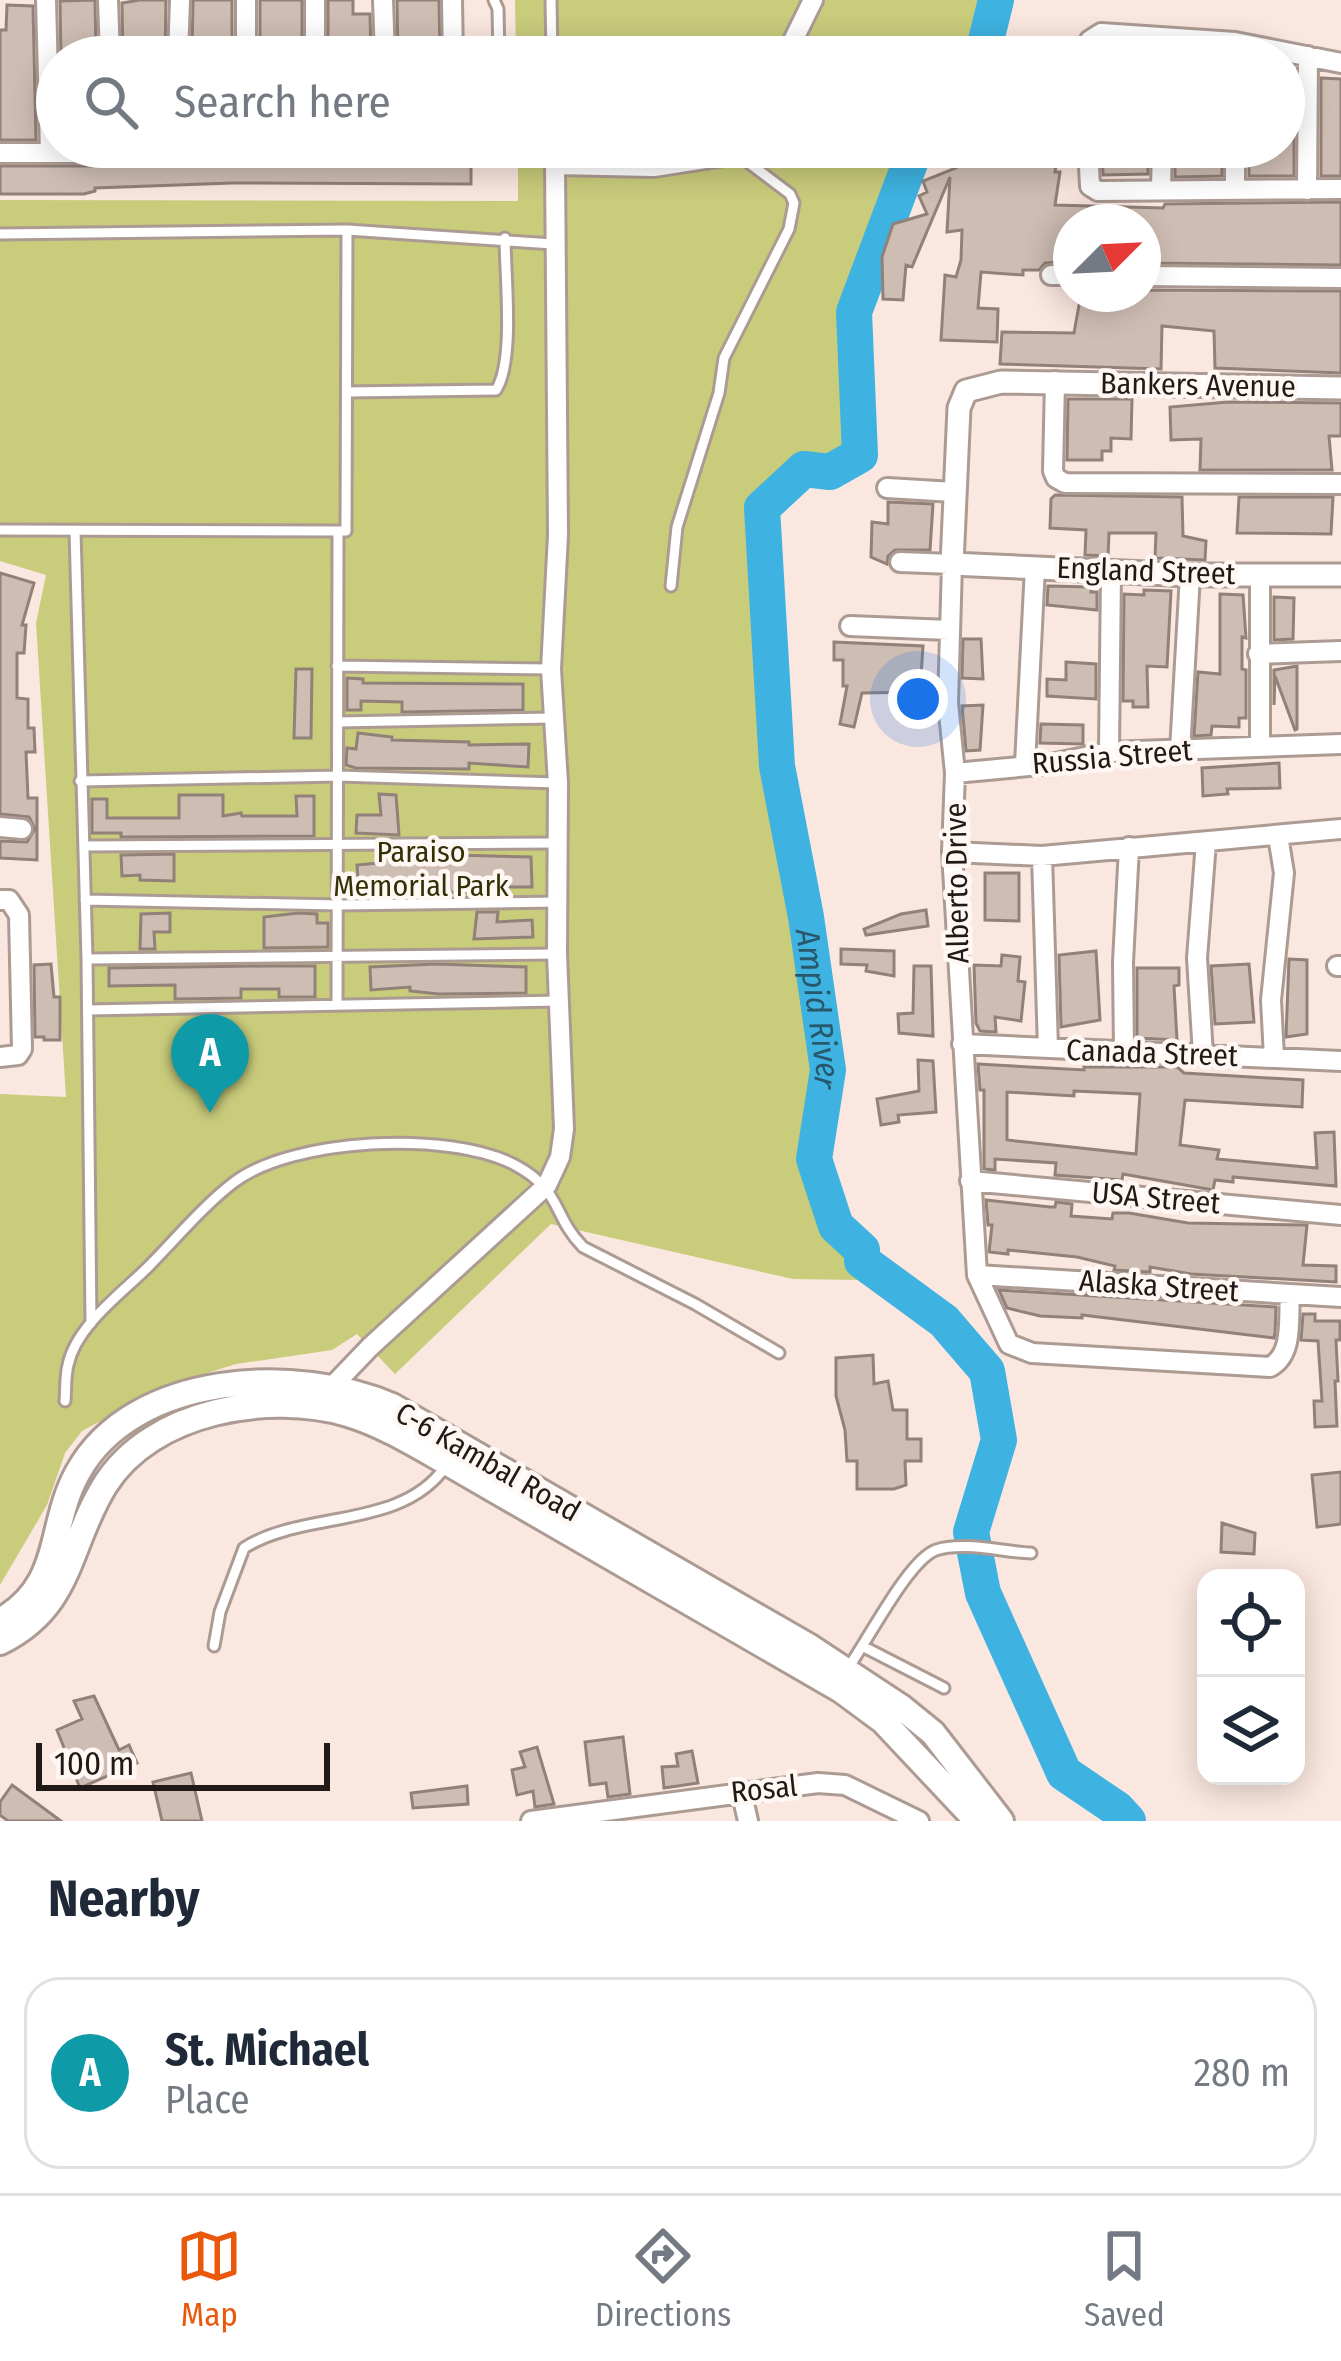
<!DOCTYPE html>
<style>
:root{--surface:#fff;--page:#f6f6f7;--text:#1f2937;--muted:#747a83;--line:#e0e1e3;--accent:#ea580c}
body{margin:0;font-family:"Fira Sans Condensed",sans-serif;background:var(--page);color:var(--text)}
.controls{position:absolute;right:36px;bottom:36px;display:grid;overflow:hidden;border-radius:24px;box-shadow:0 6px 30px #0003}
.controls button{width:108px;height:108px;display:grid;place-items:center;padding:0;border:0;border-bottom:3px solid var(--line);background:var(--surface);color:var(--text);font:60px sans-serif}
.compass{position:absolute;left:1053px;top:204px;width:108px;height:108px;border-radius:50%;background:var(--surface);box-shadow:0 6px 30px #0003;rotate:66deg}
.scale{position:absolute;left:36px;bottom:30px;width:294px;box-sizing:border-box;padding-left:12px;border:6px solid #201916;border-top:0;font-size:33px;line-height:42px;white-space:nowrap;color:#201916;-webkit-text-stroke:9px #fff7f4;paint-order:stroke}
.you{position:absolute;left:918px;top:699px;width:42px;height:42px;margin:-30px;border:9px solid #fff;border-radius:50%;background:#1a73e8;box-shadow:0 0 0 18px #1a73e833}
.badge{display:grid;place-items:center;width:78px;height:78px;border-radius:50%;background:var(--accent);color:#fff;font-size:39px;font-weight:700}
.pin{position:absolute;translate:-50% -99px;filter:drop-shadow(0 3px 6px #0008)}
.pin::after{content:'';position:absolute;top:63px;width:42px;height:36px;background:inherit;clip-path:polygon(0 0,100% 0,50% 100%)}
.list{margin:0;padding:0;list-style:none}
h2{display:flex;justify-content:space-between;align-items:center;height:156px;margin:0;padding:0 48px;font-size:51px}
h2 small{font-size:39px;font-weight:400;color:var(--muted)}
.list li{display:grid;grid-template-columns:78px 1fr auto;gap:36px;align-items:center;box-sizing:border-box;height:192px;margin:0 24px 24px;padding:0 24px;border:3px solid var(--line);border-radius:36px}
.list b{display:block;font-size:45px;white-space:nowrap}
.list p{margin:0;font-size:39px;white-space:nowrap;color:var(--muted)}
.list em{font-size:39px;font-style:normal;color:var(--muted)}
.icon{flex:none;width:66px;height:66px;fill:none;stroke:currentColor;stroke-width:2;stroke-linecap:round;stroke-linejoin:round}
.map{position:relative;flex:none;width:1341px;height:1821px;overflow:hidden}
.search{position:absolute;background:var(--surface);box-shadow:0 6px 30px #0003;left:36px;right:36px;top:36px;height:132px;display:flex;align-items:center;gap:30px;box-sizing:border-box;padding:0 42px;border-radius:66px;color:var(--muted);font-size:45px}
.sheet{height:372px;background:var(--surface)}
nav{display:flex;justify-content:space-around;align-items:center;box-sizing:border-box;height:168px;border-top:3px solid var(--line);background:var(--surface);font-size:33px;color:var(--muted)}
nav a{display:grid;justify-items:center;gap:6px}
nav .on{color:var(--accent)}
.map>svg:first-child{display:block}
.green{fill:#c9cc7b}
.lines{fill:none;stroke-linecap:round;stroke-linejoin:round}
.river{stroke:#3eb2e1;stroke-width:36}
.building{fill:#cebdb3;stroke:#918178;stroke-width:3;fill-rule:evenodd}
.service-casing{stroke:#ac9b93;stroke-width:15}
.minor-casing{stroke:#ac9b93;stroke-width:24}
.tertiary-casing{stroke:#ac9b93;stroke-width:27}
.secondary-casing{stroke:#ac9b93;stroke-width:30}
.service{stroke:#fff;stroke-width:9}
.minor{stroke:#fff;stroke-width:18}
.tertiary{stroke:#fff;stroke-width:21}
.secondary{stroke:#fff;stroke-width:24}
.labels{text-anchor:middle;stroke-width:9;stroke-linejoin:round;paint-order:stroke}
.street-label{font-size:30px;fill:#201916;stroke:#fff7f4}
.park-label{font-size:30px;fill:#303105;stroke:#fff7f4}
.water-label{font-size:33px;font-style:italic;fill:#29576c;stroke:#fff7f4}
</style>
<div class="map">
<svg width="1341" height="1821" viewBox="0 0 1341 1821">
<rect width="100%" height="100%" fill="#fae7df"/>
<path class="green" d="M515,0H996L981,57H516Z
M518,147H916L854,312L860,455L830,472L803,469L762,509L777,766L806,917L828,1070L814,1159L836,1225L862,1250L859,1280L793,1279L551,1224L395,1374L357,1334L332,1350L236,1364L166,1386L82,1431L65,1453L47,1505L0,1585V1094L66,1097L36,623L46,575L0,561V200L518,201Z"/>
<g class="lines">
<g class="river">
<path d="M982,57L996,0"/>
<path id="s1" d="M916,147L854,312L860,455L830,472L804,469L762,508L777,766L806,917L828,1070L814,1159L836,1226L862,1250V1261L944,1321L987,1371L999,1440L971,1532L983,1593L1064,1773L1117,1809L1128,1821"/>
</g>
</g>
<path class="building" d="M95,0L96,57H61L60,1Z
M140,0H166L165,57H123L122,3Z
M193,0H232V57H192Z
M260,0H302V57H260Z
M328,0H353V14H370L371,57H328Z
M397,0H439L440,57H398Z
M7,5L33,6L36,140H0V30H6Z
M1284,78H1294V176H1249V147H1284Z
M1321,78L1341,79V176H1321Z
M1035,147H1059L1055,172H1060L1055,205L1163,208L1165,204L1341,202V265L1143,263V222H1071V255H1065V262L1045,263L1039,270H1023V275L981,272L978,308L998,309L997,342L941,340L945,275L956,277L961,260L962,230L947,232L950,177L912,267L906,265L903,300L883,299L882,257L893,224L927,214L919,196L927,192L923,181L956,168L954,162L974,153L1033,165Z
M1102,147H1148V174L1103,175Z
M1175,147H1222V176L1175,177Z
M463,161H471V184L232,183L95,188V191L84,194H0V166H452Z
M1143,290L1341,291V373L1215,368L1214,331L1162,326L1161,369L1000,364L1002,332L1074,333L1081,294H1143Z
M1068,399H1132L1131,439L1111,438V451H1102V460H1067Z
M1228,402L1341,403V436H1329L1332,470H1200L1201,439L1171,440L1170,407Z
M1055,495L1182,497L1183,536L1206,541L1205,560L1155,558L1156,533H1109L1108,556L1085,555L1086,530L1050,528L1051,499Z
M1239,497H1333L1331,534L1237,533Z
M888,502L933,504L930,550H895L888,556L887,564L871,557L872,522L888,524Z
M0,573L34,583L22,625H26L24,653H17V698L28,699V728H34L35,752H26L28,798H37V860L0,858V841L27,842L35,829L29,817L0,814Z
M1048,586L1091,587V592H1097V610L1047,605Z
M1144,590L1171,591L1167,667L1147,666L1148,707H1133V701H1123L1124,594L1144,595Z
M1220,594L1243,595L1246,638L1242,637V669L1246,670V718H1239V727L1212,726L1211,735L1194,736L1198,672L1220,674Z
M1274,597L1294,598L1293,639L1274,640Z
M963,639H981L983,679L962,678Z
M834,642L923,646L920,692L862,693L854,727L840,724L847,686H843V660H834Z
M1066,662L1096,664V699L1047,696V679L1066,680Z
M1297,666V729L1295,730L1275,676L1274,705V670Z
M296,669H312L311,738H294Z
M347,678L363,679V683L523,684V710L402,712V702L361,701V710H347Z
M983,705L980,750L966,751L962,706Z
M1041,724L1083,725V744L1040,743Z
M358,733L392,737V740L469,742V745L529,744L528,767L469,763V769L356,768L346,765L347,748L356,749Z
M1279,763L1280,788L1227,789L1228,794L1203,796L1202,768Z
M379,794L396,795L399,835L356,833L357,815H381Z
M179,795H223V816L241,813L242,816H297L296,796H314V836L121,837V833H92V799H107V818H179Z
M379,853L531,857L532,887H501L500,894L424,891V895H406L380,894V890L359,891L357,865L379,863Z
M174,854V881L140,880V875L122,876L121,855Z
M985,873H1019V921L985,920Z
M926,910L928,926L866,935L864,929L901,914Z
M477,912H498L497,922L532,920L533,937L474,939Z
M170,913V932H154L155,949H140L141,914Z
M298,913L317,914V923H328V947L264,948V917Z
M841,949L894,951V976L866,971L867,965L841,964Z
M1096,951L1100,1020L1061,1027L1059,955Z
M1002,955L1020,957L1018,981L1025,982L1021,1021L995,1017L996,1032L980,1031L976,1023L974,965L1001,966Z
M1289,959L1307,960V1034L1286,1037Z
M51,964L54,997H60V1040H44V1037H35L34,965Z
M437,964L526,967V993L439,994L410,991V987L371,990L370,967Z
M1249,964L1254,1022L1215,1024L1211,966Z
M264,966H315V997H279V989H241V998L175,999V985L109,986V968Z
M914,966H931L933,1036L899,1033L898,1014L913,1013Z
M1137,968H1179V985L1174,986L1177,1040L1137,1038Z
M918,1060L933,1061L936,1112L898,1115L899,1122L881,1125L877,1099L919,1091Z
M978,1064L1084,1070V1067H1177L1184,1073L1303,1080L1302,1107L1185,1100L1180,1145L1219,1150L1217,1159L1317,1168L1315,1133L1334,1132L1336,1186L1233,1177V1182L1215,1180L1213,1190L1123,1174L1122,1180L1055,1175L1056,1163L995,1159V1170L984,1169V1090H980ZM1074,1091L1140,1094L1136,1154L1007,1140V1092L1074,1096Z
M986,1200L1050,1207H1055L1056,1202L1072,1204L1071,1216L1112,1219L1113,1213H1129L1188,1223L1307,1225L1303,1265L1336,1266V1282L1191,1274L1150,1267V1272L1114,1270L1115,1266L1077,1257L1008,1250V1254L989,1252L992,1225H988Z
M999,1290L1276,1307L1275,1333L1274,1338L1082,1315V1318L1040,1316L1007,1308Z
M1303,1314H1315V1321H1340V1340H1336L1338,1381H1335L1337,1426L1315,1427L1314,1401H1322L1318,1341L1301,1340Z
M873,1355L874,1384L888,1381L893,1410H907V1439H921V1461H905L906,1485L894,1489H857V1461H847L845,1430L836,1396V1358Z
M1341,1472V1524L1317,1527L1312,1475Z
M1222,1523L1255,1533L1254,1554L1221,1552Z
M94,1696L119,1750L129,1745L137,1763L80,1788L57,1730L82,1719L74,1701Z
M623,1737L630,1794L608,1797L606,1783L590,1785L585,1742Z
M537,1747L554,1804L535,1807L533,1791L517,1795L512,1770L525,1767L520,1752Z
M692,1751L698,1783L664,1788L662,1767L678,1766L676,1754Z
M191,1773L202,1821H162L153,1782Z
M12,1785L61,1821H8L0,1815V1802Z
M467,1786L468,1804L413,1808L411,1793Z"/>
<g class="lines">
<defs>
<path id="service" d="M494,0L498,9L499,57
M551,0L552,57
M554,147L555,165
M0,234L347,230L553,244
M347,392L496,390C515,361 505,275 505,238
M0,530L346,531L347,230
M75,531L87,959L91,1323
M671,586L677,527L719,393L724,358L789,229L794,203L790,194L737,154
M337,666L551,669
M338,722L554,718
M80,781L339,776L558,783
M85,846L556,843
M85,900L338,905L559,902
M87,959L557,954
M337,1003L338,531
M88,1010L559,1001
M65,1401C66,1390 65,1376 68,1365C76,1326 121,1294 148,1267C175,1240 202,1207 233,1183C291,1138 449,1130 515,1165C563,1191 551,1214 583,1247L695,1304L779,1353
M214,1646L220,1612L244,1548C303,1510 401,1530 445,1467
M864,1647L944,1688
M846,1671C866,1644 908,1560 936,1550C963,1541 1003,1552 1031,1553"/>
<path id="minor" d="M46,0L50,153
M108,0L110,57
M246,0V57
M315,0V57
M383,0L385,57
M452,0L453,57
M178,57L180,0
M785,57L813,0
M1089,57L1090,40L1101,33L1235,42L1341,63
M1088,147L1090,186L1098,191L1341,189
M1235,147V190
M0,153H452L456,147
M1161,189L1162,147
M1307,190L1308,56
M1051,275H1071
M1143,276L1341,278
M1055,381L1053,471L1056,478L1065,483L1341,484
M887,488L954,492
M900,562L952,564L948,703L955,773L952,852L977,1275L1009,1344L1032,1353L1270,1367C1294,1354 1288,1319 1290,1294
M850,626L949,630
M1258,654L1341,651
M1260,746V576
M1180,751L1190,575
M1109,752L1111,571
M1025,764L1035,567
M955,773L1051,764L1109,752L1341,744
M0,827L22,829
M952,852L1042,856L1341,829
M1042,856L1048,1048
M0,900H9L19,915L22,1049L18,1055L0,1057
M1337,966H1341
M962,1044L1341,1061
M1124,1052L1123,962L1129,847
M1203,1055L1197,958L1206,842
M1274,1057L1271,1000L1284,873L1278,836
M970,1181L1341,1215
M977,1275L1341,1297
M326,1393L370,1347L547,1185L560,1157L564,1129L557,954L558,783L551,669L558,535L555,165L654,167L737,154L741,147
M741,1790L748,1821
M531,1821L818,1783L845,1785L919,1821"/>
<path id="tertiary" d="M1341,388L1001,382L966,391L959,408L952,564L1190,575H1341"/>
<path id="secondary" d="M0,1621C65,1584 47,1527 78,1472C134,1371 299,1365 392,1406L810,1647L901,1707L933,1733L1001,1821
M0,1642C73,1606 67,1546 105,1485C152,1410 269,1391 348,1414C384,1425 416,1445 448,1463L841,1690L883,1721L977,1821"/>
</defs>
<use href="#service" class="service-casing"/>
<use href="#minor" class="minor-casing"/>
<use href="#tertiary" class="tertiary-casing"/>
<use href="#secondary" class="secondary-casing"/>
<use href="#service" class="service"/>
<use href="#minor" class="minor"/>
<use href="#tertiary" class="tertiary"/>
<use href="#secondary" class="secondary"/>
</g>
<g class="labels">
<g class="street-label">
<text transform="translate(1198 385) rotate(1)" y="10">Bankers Avenue</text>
<text transform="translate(1146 571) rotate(2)" y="10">England Street</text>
<text transform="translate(1112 757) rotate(-5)" y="10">Russia Street</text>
<text transform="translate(957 883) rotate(-91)" y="10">Alberto Drive</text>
<text transform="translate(1152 1053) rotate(2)" y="10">Canada Street</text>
<text transform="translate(1156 1198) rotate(5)" y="10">USA Street</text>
<text transform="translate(1159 1286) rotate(4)" y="10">Alaska Street</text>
<text transform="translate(488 1462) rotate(30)" y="10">C-6 Kambal Road</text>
<text transform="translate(764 1789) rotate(-6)" y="10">Rosal</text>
</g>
<g class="park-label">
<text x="421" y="862">Paraiso<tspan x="421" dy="34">Memorial Park</tspan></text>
</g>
<g class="water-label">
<text dy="12" stroke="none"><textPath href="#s1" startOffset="942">Ampid River</textPath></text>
</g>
</g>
</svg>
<div class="controls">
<button><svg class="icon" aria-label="locate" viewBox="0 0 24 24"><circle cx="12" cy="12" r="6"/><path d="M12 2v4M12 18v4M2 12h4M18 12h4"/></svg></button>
<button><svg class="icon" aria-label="layers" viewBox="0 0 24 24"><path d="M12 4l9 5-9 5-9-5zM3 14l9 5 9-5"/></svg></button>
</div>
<svg class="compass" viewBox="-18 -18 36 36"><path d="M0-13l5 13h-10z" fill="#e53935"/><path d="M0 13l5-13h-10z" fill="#747a83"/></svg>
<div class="scale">100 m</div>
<div class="you"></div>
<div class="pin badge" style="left:210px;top:1113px;background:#0f9aa8">A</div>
<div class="search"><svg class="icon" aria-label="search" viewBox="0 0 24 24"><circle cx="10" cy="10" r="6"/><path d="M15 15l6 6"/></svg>Search here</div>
</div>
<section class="sheet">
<h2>Nearby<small></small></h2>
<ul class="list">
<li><span class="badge" style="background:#0f9aa8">A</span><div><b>St. Michael</b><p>Place</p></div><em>280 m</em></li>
</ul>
</section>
<nav>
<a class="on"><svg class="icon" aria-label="map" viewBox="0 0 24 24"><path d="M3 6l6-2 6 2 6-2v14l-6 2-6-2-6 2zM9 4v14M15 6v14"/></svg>Map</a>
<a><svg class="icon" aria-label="directions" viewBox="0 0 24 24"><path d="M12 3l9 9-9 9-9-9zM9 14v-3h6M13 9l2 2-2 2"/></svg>Directions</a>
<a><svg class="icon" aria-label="saved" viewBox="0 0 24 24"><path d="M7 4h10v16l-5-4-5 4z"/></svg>Saved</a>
</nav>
